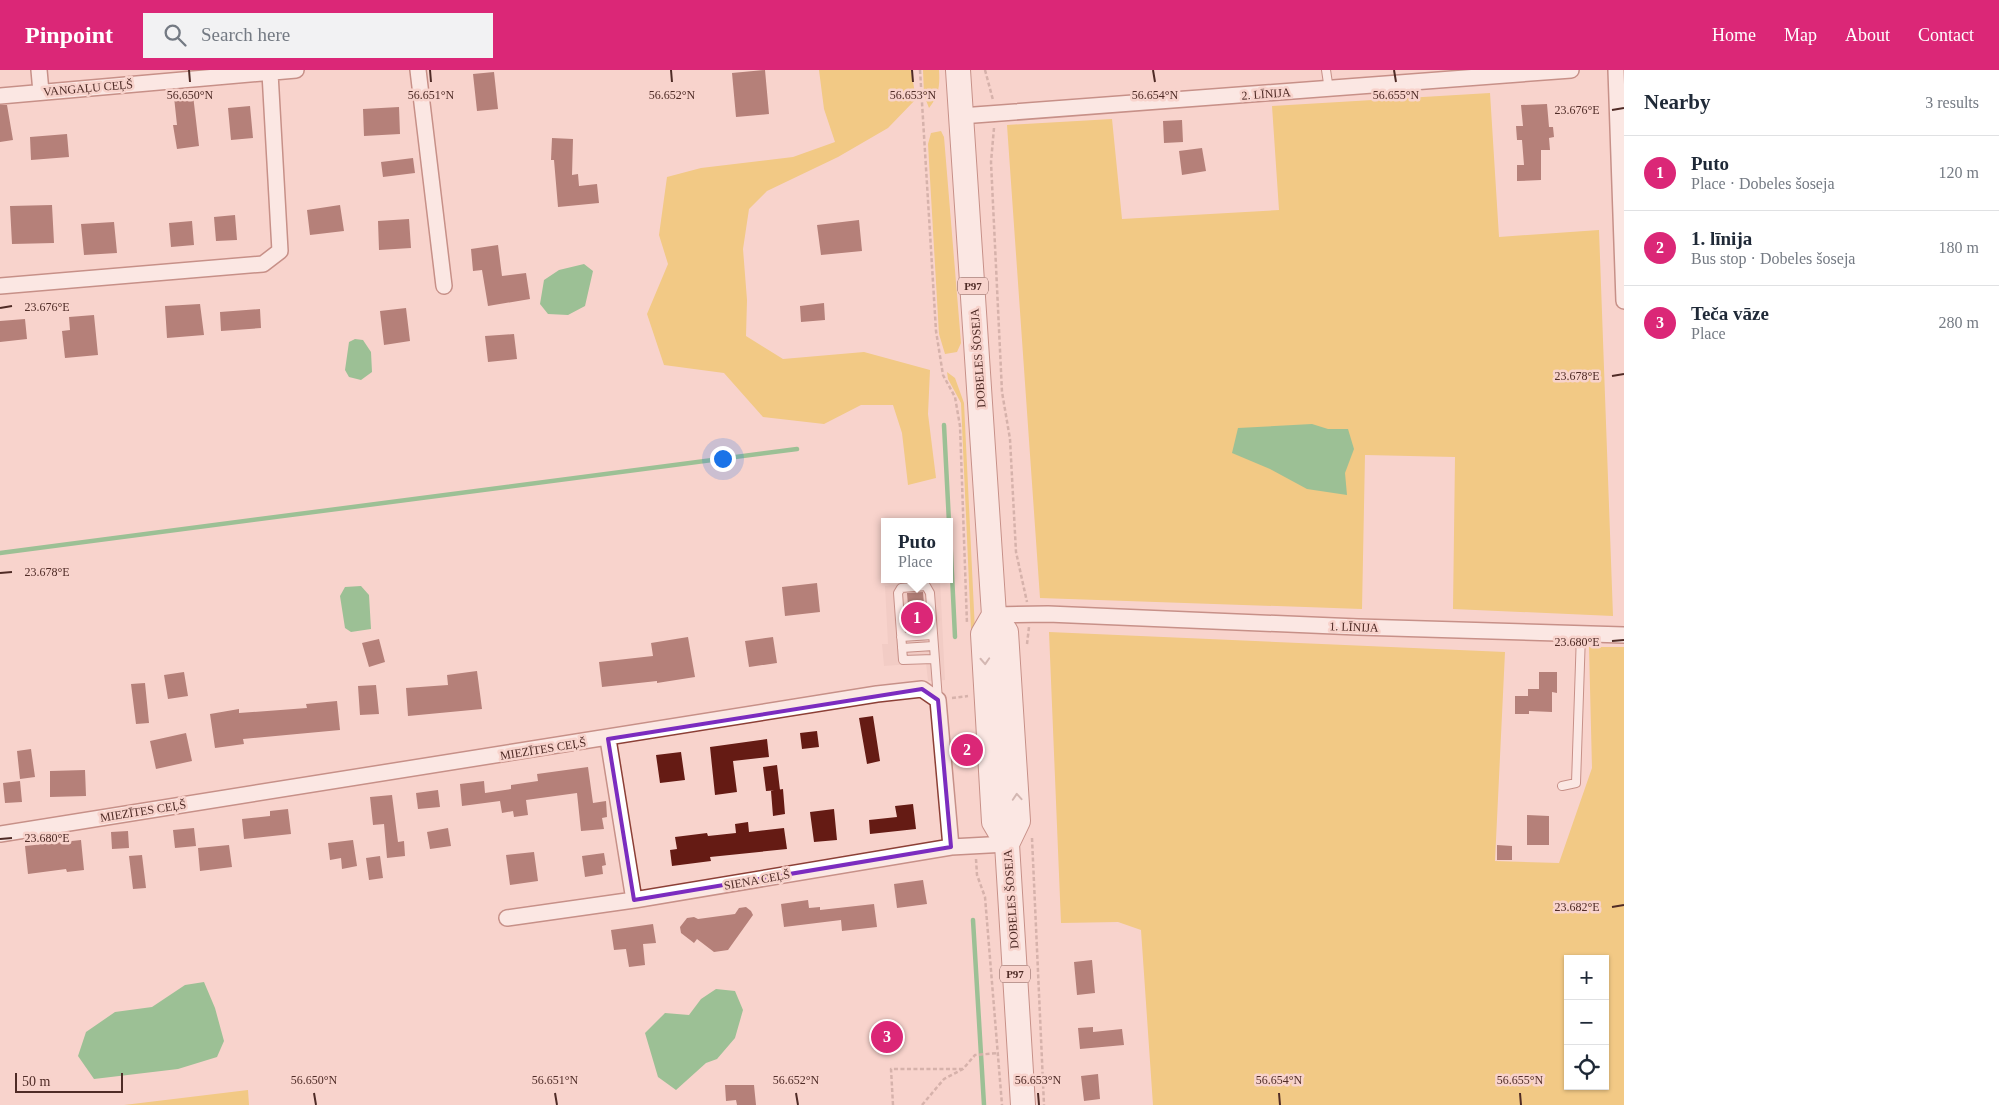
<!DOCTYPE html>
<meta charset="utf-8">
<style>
:root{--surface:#fff;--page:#f2f2f3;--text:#1f2937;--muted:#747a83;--line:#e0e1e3;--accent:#db2777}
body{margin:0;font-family:"Times New Roman",serif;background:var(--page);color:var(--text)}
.controls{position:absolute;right:15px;bottom:15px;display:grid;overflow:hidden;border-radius:0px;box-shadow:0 1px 4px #0004}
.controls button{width:45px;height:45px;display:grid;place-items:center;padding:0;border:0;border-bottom:1px solid var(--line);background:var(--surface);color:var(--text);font:25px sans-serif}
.scale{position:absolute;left:15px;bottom:12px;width:108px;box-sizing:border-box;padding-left:5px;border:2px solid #4f2b26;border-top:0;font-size:14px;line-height:18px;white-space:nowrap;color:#4f2b26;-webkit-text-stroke:4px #f8d3cc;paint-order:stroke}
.you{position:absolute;left:722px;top:388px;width:18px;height:18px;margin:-12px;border:4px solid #fff;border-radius:50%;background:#1a73e8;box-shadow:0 0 0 8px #1a73e833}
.badge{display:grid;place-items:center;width:32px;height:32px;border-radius:50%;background:var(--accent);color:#fff;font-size:16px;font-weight:700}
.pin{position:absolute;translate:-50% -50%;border:2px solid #fff;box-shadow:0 1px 5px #0006}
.popup{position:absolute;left:881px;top:448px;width:72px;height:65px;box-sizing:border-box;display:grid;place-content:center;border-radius:0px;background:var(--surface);filter:drop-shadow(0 1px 4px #0005);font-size:16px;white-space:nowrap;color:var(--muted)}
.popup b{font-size:19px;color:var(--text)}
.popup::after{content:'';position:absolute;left:50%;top:100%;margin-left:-10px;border:10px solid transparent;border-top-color:var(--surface)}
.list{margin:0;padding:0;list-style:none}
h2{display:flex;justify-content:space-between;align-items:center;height:65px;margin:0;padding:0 20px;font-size:21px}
h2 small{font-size:16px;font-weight:400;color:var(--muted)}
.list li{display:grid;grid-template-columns:32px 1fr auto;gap:15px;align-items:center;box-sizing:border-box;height:75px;padding:0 20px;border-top:1px solid var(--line)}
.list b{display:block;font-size:19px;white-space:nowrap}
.list p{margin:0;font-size:16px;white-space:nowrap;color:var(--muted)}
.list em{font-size:16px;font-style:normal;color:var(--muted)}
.icon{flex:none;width:28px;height:28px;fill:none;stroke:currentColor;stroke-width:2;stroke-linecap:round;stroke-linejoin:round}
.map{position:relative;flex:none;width:1624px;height:1035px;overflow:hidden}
header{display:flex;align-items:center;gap:30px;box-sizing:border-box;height:70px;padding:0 25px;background:var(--accent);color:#fff}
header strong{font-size:24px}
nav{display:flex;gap:28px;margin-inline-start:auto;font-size:18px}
.search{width:350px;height:45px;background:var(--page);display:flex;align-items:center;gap:12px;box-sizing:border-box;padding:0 18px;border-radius:0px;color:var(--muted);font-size:19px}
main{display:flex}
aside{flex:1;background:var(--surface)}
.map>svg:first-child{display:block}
.built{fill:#ebc3bd}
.green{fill:#eabc2f;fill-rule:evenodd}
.water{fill:#2ea852}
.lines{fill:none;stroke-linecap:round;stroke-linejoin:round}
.stream{stroke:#2ea852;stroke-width:4.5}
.building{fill:#651b14}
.lane-casing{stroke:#8c3f36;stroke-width:10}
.street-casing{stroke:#8c3f36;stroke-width:18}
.primary-casing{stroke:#8c3f36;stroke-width:26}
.path{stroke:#ae8983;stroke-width:2.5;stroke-dasharray:4 2.5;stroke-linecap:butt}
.lane{stroke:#fff;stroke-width:8}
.street{stroke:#fff;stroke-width:15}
.primary{stroke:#fff;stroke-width:24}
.oneway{stroke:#a79592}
.marked{fill:none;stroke:#7b2cbf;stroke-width:4;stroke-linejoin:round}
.ticks{fill:none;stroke:#4f2b26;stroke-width:2}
.labels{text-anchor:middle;stroke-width:5;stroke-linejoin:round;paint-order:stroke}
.shield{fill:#f8d3cc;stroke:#825d58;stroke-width:1}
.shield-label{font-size:11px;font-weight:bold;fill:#4f2b26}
.street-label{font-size:12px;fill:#4f2b26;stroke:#f8d3cc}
.ticks-label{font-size:12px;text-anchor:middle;fill:#4f2b26;stroke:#f8d3cc;stroke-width:5;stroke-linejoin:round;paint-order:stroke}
</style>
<header>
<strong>Pinpoint</strong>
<div class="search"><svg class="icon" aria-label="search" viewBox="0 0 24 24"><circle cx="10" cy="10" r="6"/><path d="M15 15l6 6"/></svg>Search here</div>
<nav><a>Home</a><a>Map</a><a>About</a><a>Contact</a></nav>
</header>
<main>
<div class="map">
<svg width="1624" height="1035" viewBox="0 0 1624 1035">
<rect width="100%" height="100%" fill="#f8d3cc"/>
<path class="built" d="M940,510L945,610L928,611L926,593L884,596L882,574H888L885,516Z"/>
<path class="green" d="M819,0H911L916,29L888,58L838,87L767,121L749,139L743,179L747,230L746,266L783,289L864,282L930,300L928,344L936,408L908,415L902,363L893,335H861L824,354L763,347L724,303L664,295L647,244L668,194L659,165L667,107L701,98L793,87L835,72L824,39Z
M923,0H939C940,15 939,26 929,38L924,25Z
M1490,23L1499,167L1599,160L1613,546L1453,539L1455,387L1365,385L1362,539L1040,528L1007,55L1112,49L1122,149L1279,140L1272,36Z
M941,61L944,67L961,273L957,282L945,284L939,264L928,74L931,63Z
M947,302L955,308L964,333L976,582L972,581L961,333L948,309Z
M1049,562L1505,582L1495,791L1559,793L1592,698L1589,577H1624V1035H1153L1141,860L1118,852L1061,853ZM1568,889H1605V1016H1568Z
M248,1020L249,1035H124Z"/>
<path class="water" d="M584,194L593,201L585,236L568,245L548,244L540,234L544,210L559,200Z
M355,269L363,270L371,282L372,302L361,310L349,307L345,300L349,272Z
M1312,354L1328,359H1348L1354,379L1345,403L1347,425L1307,419L1270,399L1232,383L1238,358Z
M361,516L369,525L371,559L351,562L345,558L340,526L345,517Z
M204,912L215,938L224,971L217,987L178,999L94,1009L78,986L86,962L115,942L152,937L185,915Z
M716,919L735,921L743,940L735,968L717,989L706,993L676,1020L658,1007L645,963L665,943L689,945L701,929Z"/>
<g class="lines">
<path class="stream" d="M944,355L949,452
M950,463L955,567
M0,483L797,379
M973,850L984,1035"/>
</g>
<path class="building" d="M765,0L769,44L736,47L732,3Z
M494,2L498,39L477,41L473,4Z
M193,25L199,76L177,79L173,55H177L174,27Z
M1547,34L1549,57H1553L1554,67L1549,68L1550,80H1541V110L1517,111V95H1524L1522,70H1517L1516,56H1523L1521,35Z
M0,35H7L13,70L0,72Z
M250,36L253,68L231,70L228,38Z
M399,37L400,64L364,66L363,39Z
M1182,50L1183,72L1164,73L1163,51Z
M67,64L69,87L31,90L30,67Z
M552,68L573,69L572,105L578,104L579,116L597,114L599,133L558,137L554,90H551Z
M1202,78L1206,101L1182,105L1179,81Z
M413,88L415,103L383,107L381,92Z
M52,135L54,173L12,174L10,136Z
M340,135L344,161L310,165L307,140Z
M235,145L237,170L216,171L214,147Z
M409,149L411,178L379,180L378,151Z
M859,150L862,181L821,185L817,155Z
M192,151L194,175L171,177L169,153Z
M114,152L117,183L84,185L81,154Z
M498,175L502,206L526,203L530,229L488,236L482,200L473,201L471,179Z
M824,233L825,250L801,252L800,236Z
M200,234L204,265L167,268L165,236Z
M406,238L410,271L384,275L380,241Z
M260,239L261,258L221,261L220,242Z
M94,245L98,285L65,288L62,261L70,260L69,247Z
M25,249L27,269L0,272V251Z
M514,264L517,289L488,292L485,266Z
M817,513L820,542L785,546L782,517Z
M923,522L926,560L910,561L907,523Z
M688,567L695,607L657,613V611L602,617L599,592L653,586L651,573Z
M773,567L777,593L749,597L745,571Z
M379,569L385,592L369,597L362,573Z
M477,601L482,639L408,646L406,618L448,615L447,605Z
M184,602L188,626L168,629L164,605Z
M1539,602H1557V623L1552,622V642L1529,641V644H1515V626H1528V619H1539Z
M145,613L149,653L136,654L131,614Z
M376,615L379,644L360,645L358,616Z
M337,631L340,660L243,669L244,674L215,678L210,644L239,639V643L307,638L306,634Z
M873,646L880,691L867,694L859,648Z
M817,661L819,677L802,679L800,663Z
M186,663L192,691L156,699L150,671Z
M767,669L769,687L733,691L737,722L715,725L710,677Z
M31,679L35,707L20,709L17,681Z
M681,682L685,710L660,713L656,685Z
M777,695L780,720L766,721L763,697Z
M588,697L593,733L606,731L607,747L602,748L604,759L581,761L577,723L526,730L528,745L514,747L513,741L502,743L500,731L462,736L460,714L484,711L485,723L511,719V715L538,711L537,704Z
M85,700L86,726L50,727V701Z
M20,711L22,732L5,733L3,713Z
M783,719L785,744L773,746L771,721Z
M438,720L440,737L418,739L416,723Z
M392,725L398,772L404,771L405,786L387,788L384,754L373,755L370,727Z
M913,734L916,759L870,764L869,750L897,747L895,736Z
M288,739L291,764L244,769L242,749L270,746V741Z
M834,739L837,770L814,772L810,742Z
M1527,745L1549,746V775H1527Z
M748,752L749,762L784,758L787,779L710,787L711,791L672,796L670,780L677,779L675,767L707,763L708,766L736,763L735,754Z
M194,758L196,776L175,778L173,760Z
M448,758L451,776L430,779L427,762Z
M128,761L129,778L112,779L111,762Z
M81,770L84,800L67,802L66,799L28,804L25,776Z
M353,770L357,796L342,799L341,788L330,790L328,773Z
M229,775L232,797L200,801L198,778Z
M1497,775L1512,776V790H1497Z
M534,782L538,811L510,815L506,785Z
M604,783L606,795L602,796L603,804L585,807L582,786Z
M142,785L146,818L133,819L129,786Z
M380,786L383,808L369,810L366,788Z
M923,810L927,834L897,838L894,814Z
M808,830L809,838L820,837V840L874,834L877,857L842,861L841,850L784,857L781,834Z
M746,837L751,841L753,845L728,880L714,882L697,869L694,873L681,863L680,857L687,848L694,847L698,849L735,844L739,838Z
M653,854L656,873L643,874L645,895L629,897L626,879L614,880L611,860Z
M1092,890L1095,923L1077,925L1074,892Z
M1093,957V962L1122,959L1124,975L1080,979L1078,958Z
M1098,1004L1100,1029L1084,1031L1081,1006Z
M725,1015H754L756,1035H737L736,1030L726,1031Z"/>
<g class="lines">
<defs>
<path id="lane" d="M1326,0L1329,20
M901,567L932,565
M902,578L933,576
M934,589L903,590L898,523L901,518L926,516L930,523L938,630
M1562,716L1576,713L1581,564"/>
<path id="street" d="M39,0L41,22
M418,0L444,216
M1616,0L1624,231
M0,26L296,0
M961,46L1571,0
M0,216L263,194L280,181L270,3
M994,545L1048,544L1358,557L1624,565
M608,669L634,830
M0,764L877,624L922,619L938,630L951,777
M507,848L634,830L951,777L1007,774"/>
<path id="primary" d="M958,0L994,545L1006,562L1018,751L1007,774
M994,545L983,564L994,752L1007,774L1023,1035"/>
</defs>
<use href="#lane" class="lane-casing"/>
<use href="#street" class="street-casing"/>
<use href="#primary" class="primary-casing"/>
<path class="path" d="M920,0L936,261L943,305L955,327L960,356L967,554
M985,0L993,30
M994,58L991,92L1002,322L1010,369L1016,482L1027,532
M1027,574L1029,557
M952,628L968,626
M1032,768L1044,1035
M976,789L977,805L985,827L1002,1035
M893,1035L891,999H963
M922,1035L944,1009L963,999L975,985L999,983"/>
<use href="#lane" class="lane"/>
<use href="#street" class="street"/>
<use href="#primary" class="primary"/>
</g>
<defs><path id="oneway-chevron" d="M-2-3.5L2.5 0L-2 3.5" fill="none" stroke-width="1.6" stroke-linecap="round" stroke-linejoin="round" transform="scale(1.25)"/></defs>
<g class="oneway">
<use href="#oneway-chevron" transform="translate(985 591) rotate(87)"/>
<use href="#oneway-chevron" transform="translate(1017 727) rotate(-94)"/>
</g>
<path d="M0 0H1624V1035H0ZM922,619L938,630L951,777L634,830L608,669Z" fill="#f8d3cc" fill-opacity=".55" fill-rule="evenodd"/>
<path class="marked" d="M922,619L938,630L951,777L634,830L608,669Z"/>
<path class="ticks" d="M189,0L190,12M430,0L431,12M671,0L672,12M912,0L913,12M1153,0L1155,12M1394,0L1396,12M1612,40L1624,38M0,238L12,236M1612,306L1624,304M0,503L12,502M1612,571L1624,570M0,769L12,768M1612,837L1624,835M314,1023L316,1035M555,1023L557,1035M796,1023L798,1035M1038,1023L1039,1035M1279,1023L1280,1035M1520,1023L1521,1035"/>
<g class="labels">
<g class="shield">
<rect x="958" y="207.5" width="30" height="17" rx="4"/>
<rect x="1000" y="895.5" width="30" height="17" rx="4"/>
</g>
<g class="shield-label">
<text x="973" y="220">P97</text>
<text x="1015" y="908">P97</text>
</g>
<g class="street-label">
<text transform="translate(88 18) rotate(-5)" y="4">VANGAĻU CEĻŠ</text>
<text transform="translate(1266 24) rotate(-4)" y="4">2. LĪNIJA</text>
<text transform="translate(978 288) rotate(-94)" y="4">DOBELES ŠOSEJA</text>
<text transform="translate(1354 557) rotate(2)" y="4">1. LĪNIJA</text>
<text transform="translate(543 679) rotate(-9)" y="4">MIEZĪTES CEĻŠ</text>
<text transform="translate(143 741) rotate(-9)" y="4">MIEZĪTES CEĻŠ</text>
<text transform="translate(757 810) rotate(-10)" y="4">SIENA CEĻŠ</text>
<text transform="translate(1011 829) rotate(-94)" y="4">DOBELES ŠOSEJA</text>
</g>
</g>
<g class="ticks-label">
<text x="190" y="29">56.650°N</text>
<text x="431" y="29">56.651°N</text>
<text x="672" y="29">56.652°N</text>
<text x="913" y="29">56.653°N</text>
<text x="1155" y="29">56.654°N</text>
<text x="1396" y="29">56.655°N</text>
<text x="1577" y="44">23.676°E</text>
<text x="47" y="241">23.676°E</text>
<text x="1577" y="310">23.678°E</text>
<text x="47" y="506">23.678°E</text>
<text x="1577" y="576">23.680°E</text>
<text x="47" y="772">23.680°E</text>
<text x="1577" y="841">23.682°E</text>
<text x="314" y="1014">56.650°N</text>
<text x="555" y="1014">56.651°N</text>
<text x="796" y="1014">56.652°N</text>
<text x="1038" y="1014">56.653°N</text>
<text x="1279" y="1014">56.654°N</text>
<text x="1520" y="1014">56.655°N</text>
</g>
</svg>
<div class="controls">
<button>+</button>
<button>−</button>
<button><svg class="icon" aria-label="locate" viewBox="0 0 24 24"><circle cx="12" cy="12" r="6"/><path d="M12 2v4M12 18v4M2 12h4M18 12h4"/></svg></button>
</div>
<div class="scale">50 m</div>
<div class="you"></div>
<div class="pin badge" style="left:917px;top:548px">1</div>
<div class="popup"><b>Puto</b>Place</div>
<div class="pin badge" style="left:967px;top:680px">2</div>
<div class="pin badge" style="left:887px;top:967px">3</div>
</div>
<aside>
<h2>Nearby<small>3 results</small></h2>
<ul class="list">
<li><span class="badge">1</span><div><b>Puto</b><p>Place · Dobeles šoseja</p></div><em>120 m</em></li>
<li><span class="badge">2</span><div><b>1. līnija</b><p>Bus stop · Dobeles šoseja</p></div><em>180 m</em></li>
<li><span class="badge">3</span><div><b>Teča vāze</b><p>Place</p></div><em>280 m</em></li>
</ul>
</aside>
</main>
